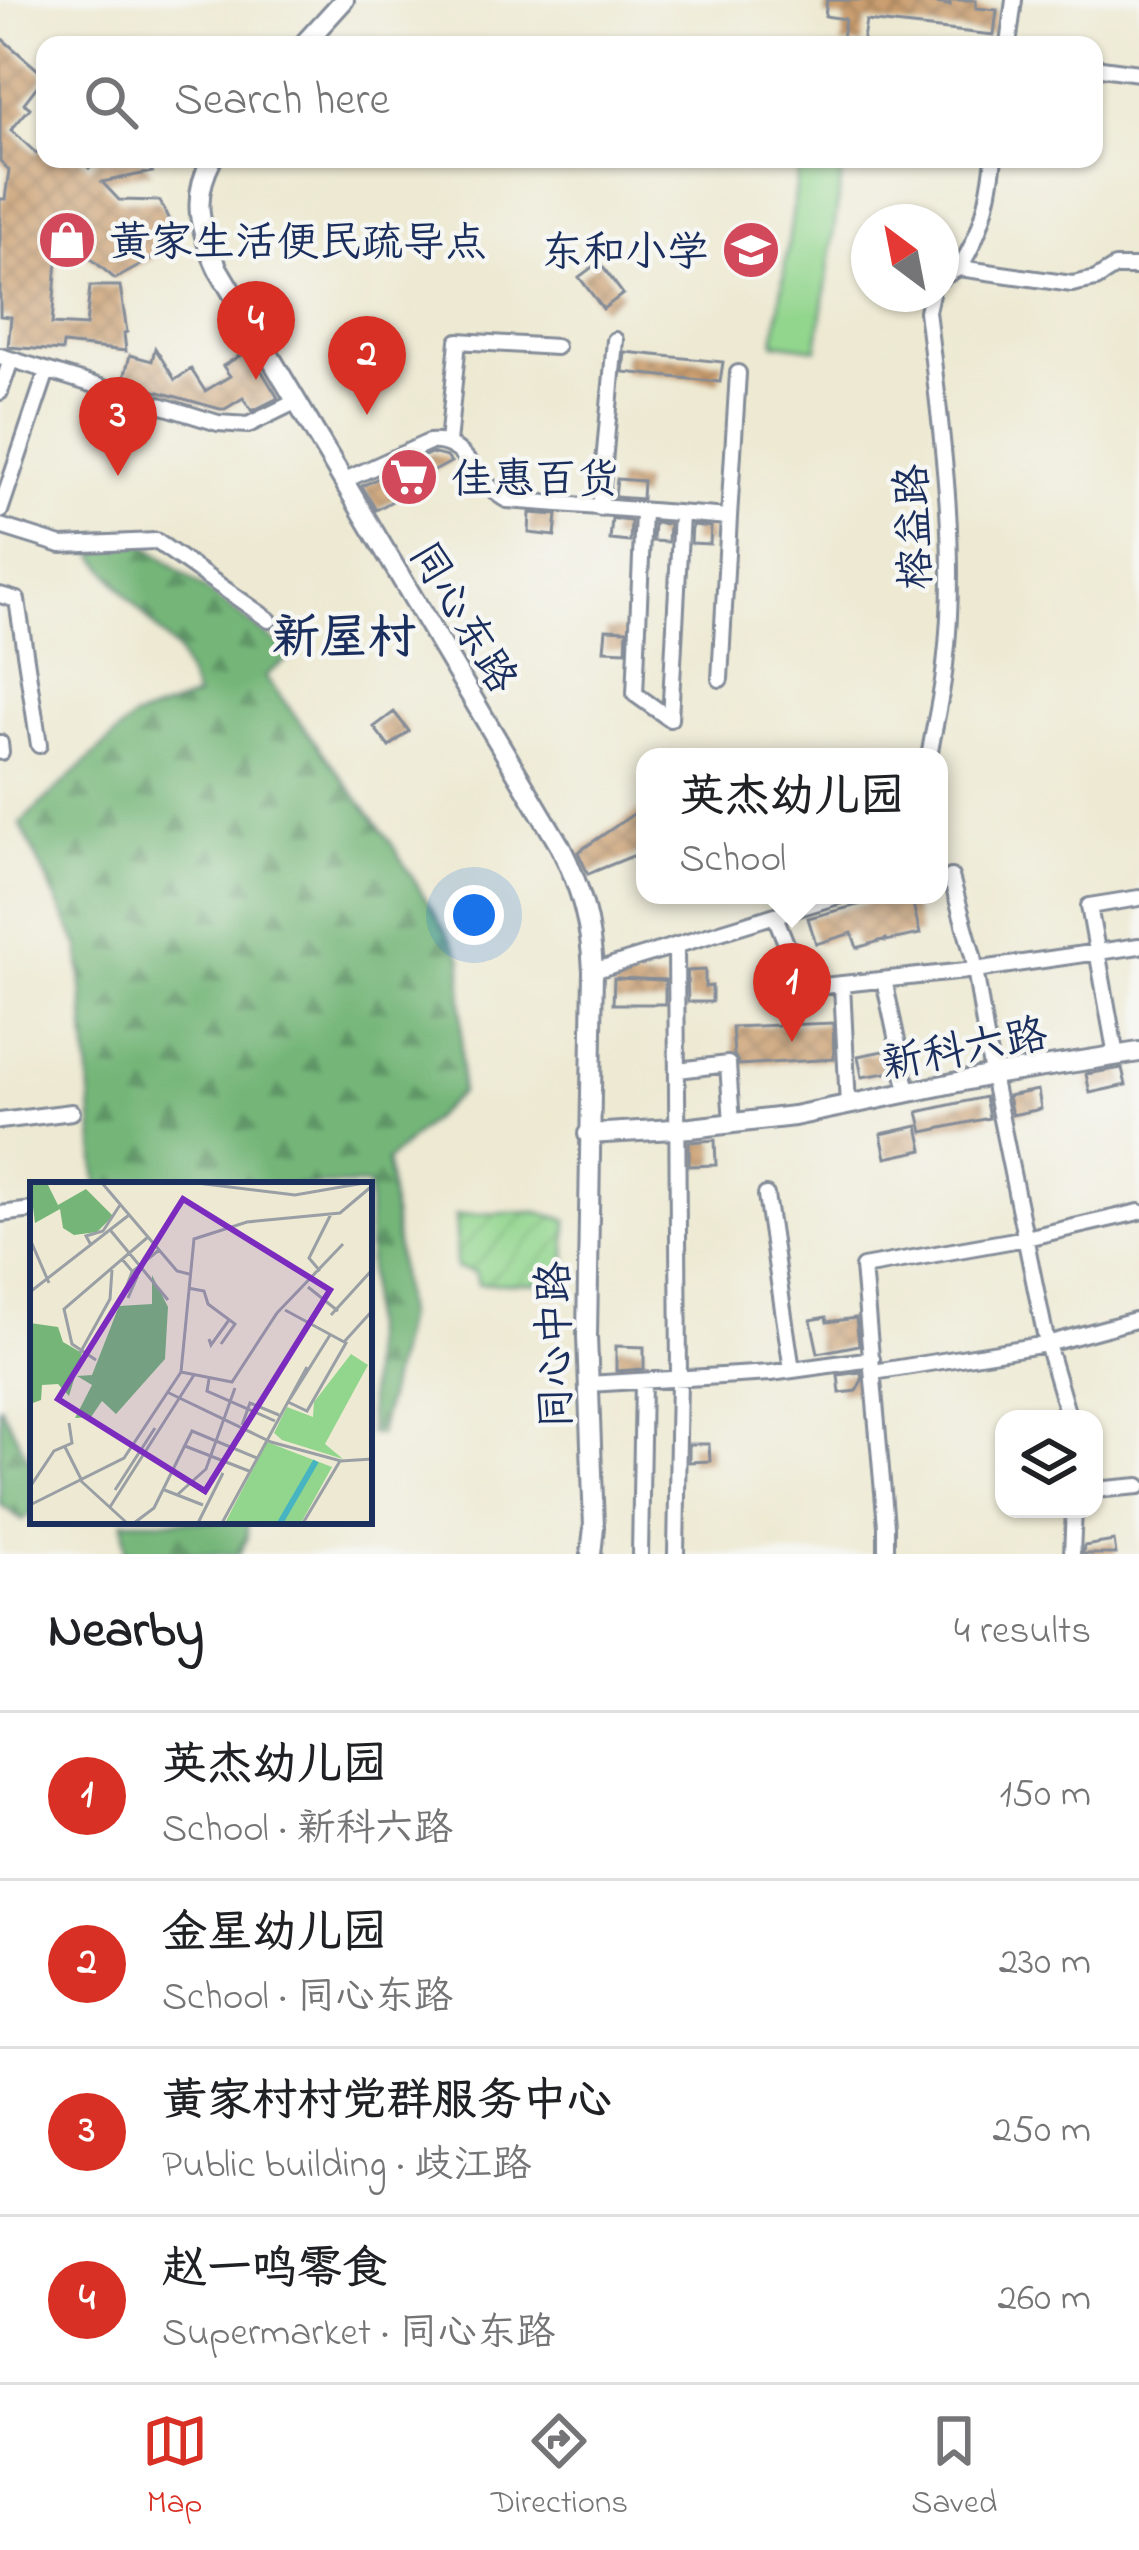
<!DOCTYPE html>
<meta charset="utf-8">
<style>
:root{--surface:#fff;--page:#f6f6f6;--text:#202124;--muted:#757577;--line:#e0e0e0;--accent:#d93025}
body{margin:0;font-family:"Indie Flower","LXGW WenKai TC",sans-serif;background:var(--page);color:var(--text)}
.controls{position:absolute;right:36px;bottom:36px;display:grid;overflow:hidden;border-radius:24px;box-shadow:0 3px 9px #0004}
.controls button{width:108px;height:108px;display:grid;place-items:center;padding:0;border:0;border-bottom:3px solid var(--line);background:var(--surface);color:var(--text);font:60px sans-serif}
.compass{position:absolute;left:851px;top:204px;width:108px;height:108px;border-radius:50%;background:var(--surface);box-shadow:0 3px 9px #0004;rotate:328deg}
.you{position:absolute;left:474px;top:915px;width:42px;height:42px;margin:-30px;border:9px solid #fff;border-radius:50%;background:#1a73e8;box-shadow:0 0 0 18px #1a73e833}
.badge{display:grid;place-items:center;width:78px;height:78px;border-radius:50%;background:var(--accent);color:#fff;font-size:39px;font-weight:700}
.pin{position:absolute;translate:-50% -99px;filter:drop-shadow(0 3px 6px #0008)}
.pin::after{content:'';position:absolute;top:63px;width:42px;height:36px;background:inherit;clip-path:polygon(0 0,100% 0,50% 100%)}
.popup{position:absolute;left:636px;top:748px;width:312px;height:156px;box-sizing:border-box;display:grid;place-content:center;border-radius:24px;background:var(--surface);filter:drop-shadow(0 3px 9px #0005);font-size:39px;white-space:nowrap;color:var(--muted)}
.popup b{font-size:45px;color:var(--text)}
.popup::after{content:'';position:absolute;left:50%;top:100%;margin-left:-24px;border:24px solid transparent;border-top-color:var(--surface)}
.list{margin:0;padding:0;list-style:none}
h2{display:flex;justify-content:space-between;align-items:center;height:156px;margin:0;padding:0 48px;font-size:51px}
h2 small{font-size:39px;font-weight:400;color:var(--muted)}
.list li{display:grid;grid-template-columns:78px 1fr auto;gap:36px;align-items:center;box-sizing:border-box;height:168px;padding:0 48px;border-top:3px solid var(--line)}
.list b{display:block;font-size:45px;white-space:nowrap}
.list p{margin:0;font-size:39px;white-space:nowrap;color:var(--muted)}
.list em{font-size:39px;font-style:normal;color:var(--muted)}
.icon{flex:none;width:66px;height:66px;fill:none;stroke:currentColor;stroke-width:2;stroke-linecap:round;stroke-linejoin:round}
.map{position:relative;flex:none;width:1139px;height:1554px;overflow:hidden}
.search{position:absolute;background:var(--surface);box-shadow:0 3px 9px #0004;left:36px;right:36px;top:36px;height:132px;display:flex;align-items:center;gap:30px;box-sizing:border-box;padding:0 42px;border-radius:24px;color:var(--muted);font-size:45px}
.sheet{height:828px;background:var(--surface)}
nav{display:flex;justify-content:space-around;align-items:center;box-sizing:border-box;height:168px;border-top:3px solid var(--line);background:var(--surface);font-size:33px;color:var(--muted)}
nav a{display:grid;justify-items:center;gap:6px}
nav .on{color:var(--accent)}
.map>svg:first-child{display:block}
.green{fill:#92d58d;stroke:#568276;stroke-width:3}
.forest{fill:url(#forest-firs);stroke:#48726b;stroke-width:3}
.garden{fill:url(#garden-furrows);stroke:#568276;stroke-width:3}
.building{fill:url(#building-cross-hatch)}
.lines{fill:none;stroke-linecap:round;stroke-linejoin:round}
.street-casing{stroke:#848c98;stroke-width:20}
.secondary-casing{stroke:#848c98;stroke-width:24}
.street{stroke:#fff;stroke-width:14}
.secondary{stroke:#fff;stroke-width:18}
.labels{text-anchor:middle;stroke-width:9;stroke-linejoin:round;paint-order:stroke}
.poi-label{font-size:42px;fill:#1b2f5e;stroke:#f6f6f2;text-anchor:start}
.street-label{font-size:42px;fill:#1b2f5e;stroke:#f6f6f2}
.quarter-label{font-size:48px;font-weight:bold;fill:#1b2f5e;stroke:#f6f6f2}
.inset-river{fill:none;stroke:#46b4c1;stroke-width:6}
.inset-road{fill:none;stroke:#999fa4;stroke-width:3}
.view{fill:#7b2cbf;fill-opacity:0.15;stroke:#7b2cbf;stroke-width:6}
.inset-edge{fill:none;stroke:#1b2f5e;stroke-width:6}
</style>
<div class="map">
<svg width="1139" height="1554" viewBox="0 0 1139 1554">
<defs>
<pattern id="forest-firs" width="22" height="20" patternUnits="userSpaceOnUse" patternTransform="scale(3)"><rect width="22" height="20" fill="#75b678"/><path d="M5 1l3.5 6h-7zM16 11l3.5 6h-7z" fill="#5f9466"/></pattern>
<pattern id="garden-furrows" width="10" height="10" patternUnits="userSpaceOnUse" patternTransform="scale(3)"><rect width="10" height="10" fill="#92d58d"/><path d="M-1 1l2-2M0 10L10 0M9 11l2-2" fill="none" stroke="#7db77c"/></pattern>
<pattern id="building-cross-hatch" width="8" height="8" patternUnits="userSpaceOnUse" patternTransform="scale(3)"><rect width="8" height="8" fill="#cb9f70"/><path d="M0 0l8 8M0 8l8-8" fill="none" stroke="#a4825f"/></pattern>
</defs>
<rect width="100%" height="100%" fill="#f6f6f2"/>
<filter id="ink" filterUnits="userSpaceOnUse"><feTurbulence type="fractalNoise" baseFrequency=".00833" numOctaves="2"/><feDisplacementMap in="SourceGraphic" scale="24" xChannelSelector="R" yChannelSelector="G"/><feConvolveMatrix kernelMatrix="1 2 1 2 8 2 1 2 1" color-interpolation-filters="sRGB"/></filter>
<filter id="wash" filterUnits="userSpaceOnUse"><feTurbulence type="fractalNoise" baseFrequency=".004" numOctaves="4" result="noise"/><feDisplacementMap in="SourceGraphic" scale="48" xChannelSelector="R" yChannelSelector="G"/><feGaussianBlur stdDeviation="2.7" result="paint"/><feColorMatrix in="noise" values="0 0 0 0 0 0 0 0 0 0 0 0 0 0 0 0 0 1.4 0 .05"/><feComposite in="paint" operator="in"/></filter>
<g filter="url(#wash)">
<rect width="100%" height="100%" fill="#ede9d2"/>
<path class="green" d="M800,159H844L817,349L774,343Z"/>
<path class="forest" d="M98,535H132L293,655L265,676L390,841L462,958L461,1092L387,1161L405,1316L379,1435L369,1433V1185H97L79,947L20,823L133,719L196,697L178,652L125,594L93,553Z
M0,1405L33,1467V1513L22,1520L0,1504Z
M123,1521H247V1539L239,1554H125Z"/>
<path class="garden" d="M537,1212L567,1220L566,1268L558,1283L478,1284L475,1272L456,1268V1215Z"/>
<g id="blocks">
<path class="building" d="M827,0H910L950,5V0H976V8L997,10L994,35L866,21L862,45H841L845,19L825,16Z
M0,37L45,76L24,103L30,108L11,130L36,153L45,145V159H81L89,168L98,159H141L152,172L102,182L119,200L160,201L180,244L115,279L80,249L58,248L52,324L86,326L90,286H120L127,332L124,333L126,351L63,344L62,351L8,347L11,317L0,316V199H5L9,170L0,161Z
M599,262L623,294L603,309L579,277Z
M155,348L175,380L191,369L205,391L230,376L223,366L249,350L278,398L252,411L243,398L225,409H220L123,382L130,355L152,361Z
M625,352L723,362L720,382L623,372Z
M431,453L447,457L451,462L425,476L428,481L376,510L362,486Z
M617,479L643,481L642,499L615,497Z
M530,513L557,515L555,536L529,533Z
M612,519L631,521L630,542L610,540Z
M654,523L669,524L668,542L653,541Z
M692,525L711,527L710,544L691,543Z
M606,629L627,630L626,651L604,650Z
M394,712L409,731L389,747L374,727Z
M645,806V854L635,855L588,874L578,852Z
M896,895H911L920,934L886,941V939L857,948L852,933L816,944L808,918Z
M705,970V987L712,986V1002H688L687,971Z
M614,978L665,980V1004H613Z
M833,1023L834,1059L739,1065L734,1055L732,1027Z
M888,1050L892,1072L862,1077L858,1056Z
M1122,1068L1126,1085L1090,1093L1086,1074Z
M1038,1090L1041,1109L1012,1115L1008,1096Z
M985,1097L989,1118L923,1132L918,1112Z
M918,1126L923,1150L886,1158L881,1134Z
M715,1140L716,1165L689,1166V1142Z
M826,1317L827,1322L856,1318L859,1345L818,1353L811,1320Z
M616,1346L644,1347V1369L616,1371Z
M861,1372L862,1380L856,1391L840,1393L838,1375Z
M689,1444H709L710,1461L689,1462Z
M1114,1541L1116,1554H1083L1084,1546Z"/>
</g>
</g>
<g filter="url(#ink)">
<use href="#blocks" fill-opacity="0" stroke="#848c98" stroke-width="3"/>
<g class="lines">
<defs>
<path id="street" d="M1008,45L1014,0
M1094,67L1139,73
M959,268C982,234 989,199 994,159
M941,278L959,268L1072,284L1096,279L1115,267H1139
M0,356L218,423L248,425L295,402
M0,392L11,360
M448,443L458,341L556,347
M343,481L429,442C467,437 477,485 507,500L729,517L720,679
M600,508L615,340
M0,511L47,371
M643,512L635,694L670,719L681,514
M729,517L738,373
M0,526L61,545L156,541L269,620
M0,595L17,600L39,745
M0,743L1,752
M929,757C934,727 942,696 945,665C959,547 941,428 927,311L931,294
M951,877L973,956L992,1075L1047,1344L1069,1419
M775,916L804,988L975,970L1139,946
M593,971L841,895
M884,980L908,1092
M842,985L848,1106
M1116,1056L1089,906L1139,898
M678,1070L728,1064L732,1123
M0,1121L72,1112
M766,1195L792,1370
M0,1214L33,1210
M874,1372L1047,1344L1139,1319
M588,1384L771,1373L872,1359
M1094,1490L1139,1486
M640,1554L643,1381
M676,1554L679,1378L676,946
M886,1554V1526L863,1267L1026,1238L1139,1212
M1072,1554L1074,1509"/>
<path id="secondary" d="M303,45L344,0
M212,159C190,200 200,229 218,269L560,846C581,887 591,925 593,971L587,1336L594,1527L591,1554
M588,1134L691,1128L794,1116L992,1075L1139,1052"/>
</defs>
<use href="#street" class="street-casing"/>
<use href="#secondary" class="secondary-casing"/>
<use href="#street" class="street"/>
<use href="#secondary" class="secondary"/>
</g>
</g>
<defs>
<symbol id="shop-disc" viewBox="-11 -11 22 22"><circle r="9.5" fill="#d1495b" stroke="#f6f6f2"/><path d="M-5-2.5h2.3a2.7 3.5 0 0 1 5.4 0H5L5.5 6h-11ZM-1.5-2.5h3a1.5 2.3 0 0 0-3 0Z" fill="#fff"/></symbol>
<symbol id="school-disc" viewBox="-11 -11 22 22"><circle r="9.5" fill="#d1495b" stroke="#f6f6f2"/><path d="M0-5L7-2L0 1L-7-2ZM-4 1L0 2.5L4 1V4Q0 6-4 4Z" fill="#fff"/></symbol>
<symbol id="supermarket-disc" viewBox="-11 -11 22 22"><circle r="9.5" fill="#d1495b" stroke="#f6f6f2"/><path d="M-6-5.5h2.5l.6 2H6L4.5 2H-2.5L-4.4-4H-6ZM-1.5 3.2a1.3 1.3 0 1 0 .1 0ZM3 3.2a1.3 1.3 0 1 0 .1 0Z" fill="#fff"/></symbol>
</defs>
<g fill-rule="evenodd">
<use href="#shop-disc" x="34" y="207" width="66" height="66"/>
<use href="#school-disc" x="718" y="217" width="66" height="66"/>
<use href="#supermarket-disc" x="376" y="444" width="66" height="66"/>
</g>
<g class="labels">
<g class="poi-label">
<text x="109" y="255">黄家生活便民疏导点</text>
<text x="709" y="265" text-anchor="end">东和小学</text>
<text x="451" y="492">佳惠百货</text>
</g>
<g class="street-label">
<text transform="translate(912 527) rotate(-92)" y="15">榕益路</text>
<text transform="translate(465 616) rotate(59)" y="15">同心东路</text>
<text transform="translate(964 1047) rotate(-11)" y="15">新科六路</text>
<text transform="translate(553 1345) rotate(-91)" y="15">同心中路</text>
</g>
<g class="quarter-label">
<text x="344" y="652">新屋村</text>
</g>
</g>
<g transform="translate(30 1182)">
<rect width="342" height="342" fill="#ede9d2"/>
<path d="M0,1H17L28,23L56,7L83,34L67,50L44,53L33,46L30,27L5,41ZM122,93L138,125L135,177L86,232L72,219L61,235L45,236L62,203L47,194L62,193L89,124L122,122ZM0,141L28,145L33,160L52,171L39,214L28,202L12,203L11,218L0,222Z" fill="#75b678"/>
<path d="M321,172L338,183L295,262L313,277L252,258L244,251L257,225L283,235L284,220ZM237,260L302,285L271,341H195Z" fill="#92d58d"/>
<path class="inset-river" d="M250,341L286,279"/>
<path class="inset-road" d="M72,1L147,89L159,92M167,1L265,13L334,1M81,49L138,118M0,57L19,101M61,63L56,54L73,49L90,23M92,77L107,95L98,116M290,89L279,76L301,32M278,105L308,129M158,106L174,109L178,122L205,142L191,162M0,110L99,33M93,114L102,90L129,68M255,128L316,161L277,229L258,220M301,133L342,88M179,157L181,163L199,138M314,160L342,129M50,171L80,117L82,88M66,178L42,162L34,127L118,55M151,190L202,200L247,131L313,62M179,197L177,209L245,239M137,210L241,260L311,279L342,277M260,217L300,153M212,243L220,221L249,233M155,264L219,289M35,265L52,299M51,299L97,341M0,305L24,269L42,261L39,241M132,307L173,323M85,308L125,246M147,313L176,287L205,206M0,323L94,276L151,190L164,57L217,40L310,31L342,4M80,325L164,193M104,341L124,326L162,249L227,276M168,341L193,291M192,341L277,185M273,341L310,279"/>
<path class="view" d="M153,17L300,108L175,309L28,217Z"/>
<rect width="342" height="342" class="inset-edge"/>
</g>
</svg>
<div class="controls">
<button><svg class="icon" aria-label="layers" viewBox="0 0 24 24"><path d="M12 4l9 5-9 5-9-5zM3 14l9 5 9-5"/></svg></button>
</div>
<svg class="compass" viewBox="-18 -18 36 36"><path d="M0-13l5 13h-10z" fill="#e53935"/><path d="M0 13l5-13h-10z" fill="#757577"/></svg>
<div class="you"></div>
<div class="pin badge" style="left:792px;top:1042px">1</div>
<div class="popup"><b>英杰幼儿园</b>School</div>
<div class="pin badge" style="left:367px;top:415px">2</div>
<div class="pin badge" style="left:118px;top:476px">3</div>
<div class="pin badge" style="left:256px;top:380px">4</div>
<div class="search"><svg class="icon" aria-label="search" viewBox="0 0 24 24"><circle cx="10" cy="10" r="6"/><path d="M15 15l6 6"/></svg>Search here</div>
</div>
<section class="sheet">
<h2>Nearby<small>4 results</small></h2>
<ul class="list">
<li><span class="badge">1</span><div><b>英杰幼儿园</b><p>School · 新科六路</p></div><em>150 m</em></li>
<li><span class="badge">2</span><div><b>金星幼儿园</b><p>School · 同心东路</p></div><em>230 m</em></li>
<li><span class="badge">3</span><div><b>黄家村村党群服务中心</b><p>Public building · 歧江路</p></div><em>250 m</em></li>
<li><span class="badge">4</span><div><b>赵一鸣零食</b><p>Supermarket · 同心东路</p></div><em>260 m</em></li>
</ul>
</section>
<nav>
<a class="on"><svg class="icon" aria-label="map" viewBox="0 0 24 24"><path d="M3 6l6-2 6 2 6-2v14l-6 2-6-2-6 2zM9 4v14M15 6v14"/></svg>Map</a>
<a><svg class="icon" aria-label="directions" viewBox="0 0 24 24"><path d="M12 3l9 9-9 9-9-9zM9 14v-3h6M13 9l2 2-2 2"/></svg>Directions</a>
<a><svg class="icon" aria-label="saved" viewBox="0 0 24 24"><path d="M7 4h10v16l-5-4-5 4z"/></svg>Saved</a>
</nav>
